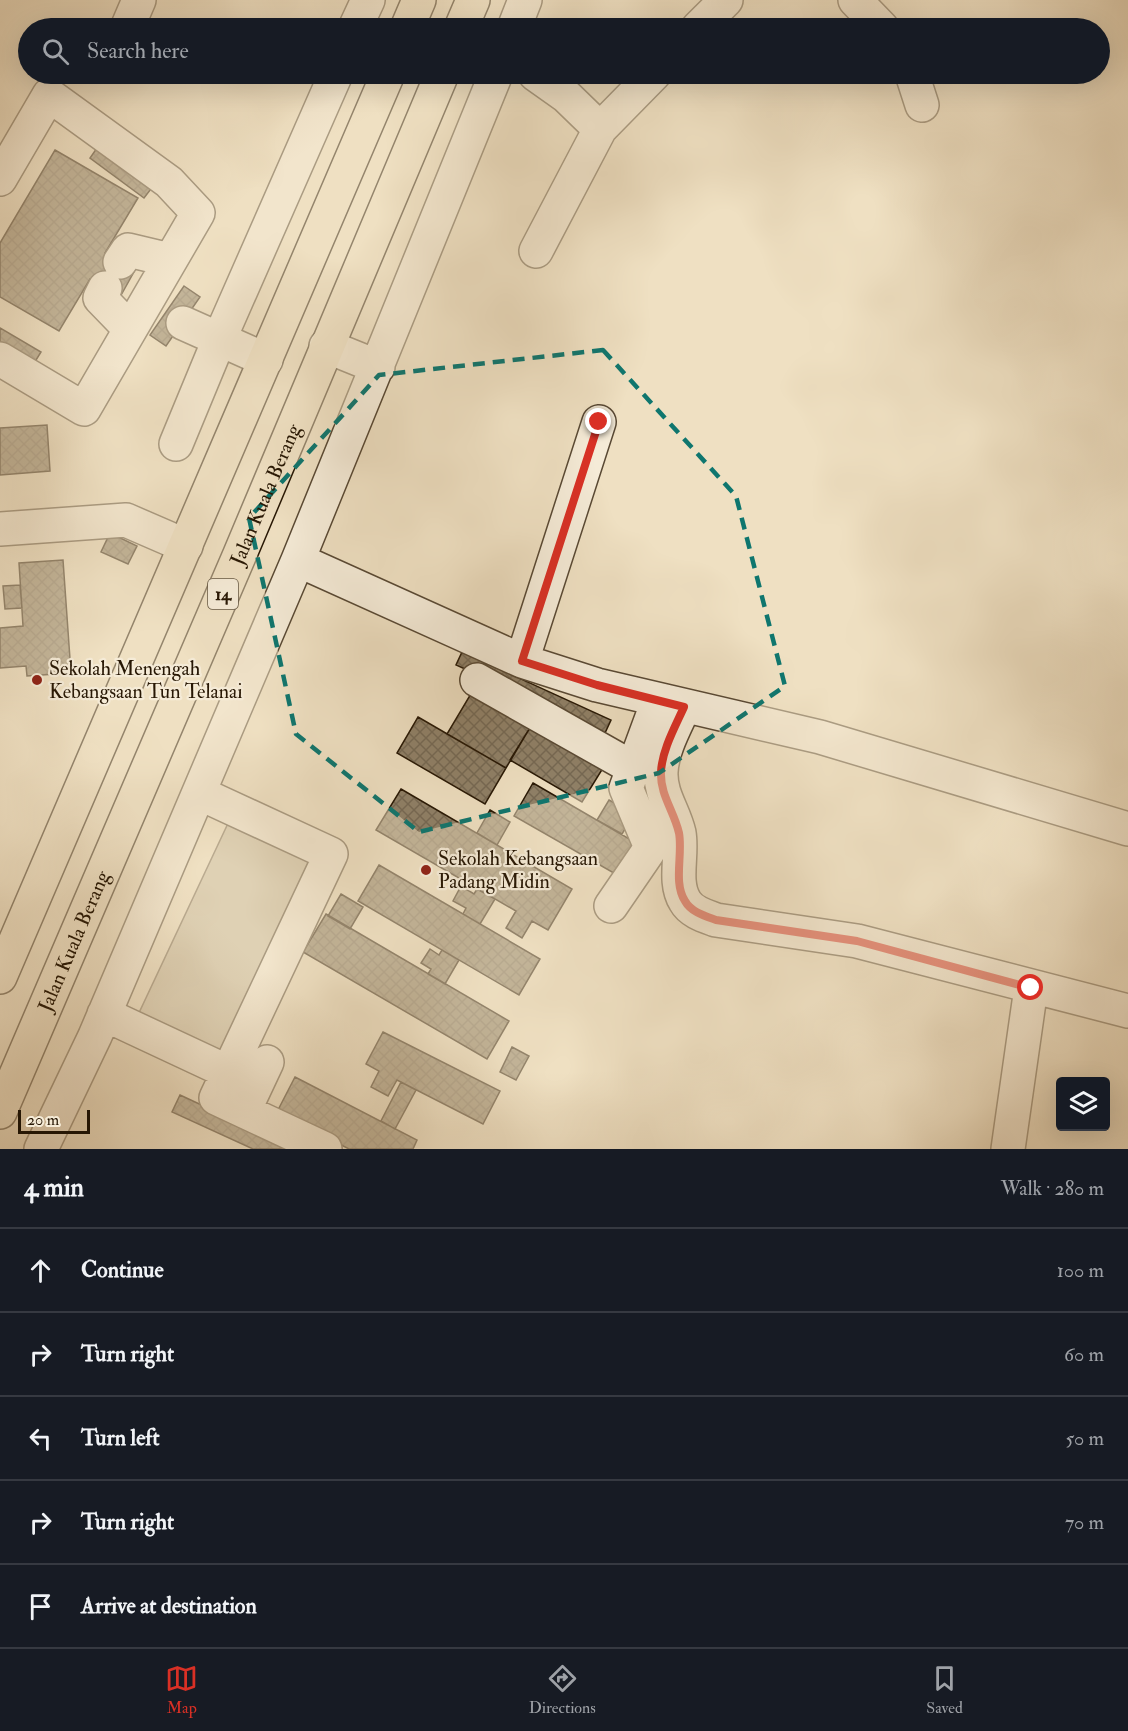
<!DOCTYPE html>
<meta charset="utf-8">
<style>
:root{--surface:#171b24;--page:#242831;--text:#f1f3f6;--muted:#9ea1a6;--line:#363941;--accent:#d93025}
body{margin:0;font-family:"IM FELL Double Pica",serif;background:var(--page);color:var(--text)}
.controls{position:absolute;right:18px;bottom:18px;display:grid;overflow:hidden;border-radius:6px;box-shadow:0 6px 24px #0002}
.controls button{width:54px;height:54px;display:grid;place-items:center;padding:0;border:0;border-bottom:2px solid var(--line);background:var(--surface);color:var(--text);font:30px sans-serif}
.scale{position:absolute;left:18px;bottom:15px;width:72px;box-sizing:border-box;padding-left:6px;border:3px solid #271704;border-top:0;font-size:16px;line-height:21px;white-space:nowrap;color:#271704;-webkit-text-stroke:4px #f5ebd7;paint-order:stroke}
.stop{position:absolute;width:18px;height:18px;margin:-14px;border:4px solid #d93025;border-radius:50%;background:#fff}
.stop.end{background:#d93025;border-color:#fff;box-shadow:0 2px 6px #0008}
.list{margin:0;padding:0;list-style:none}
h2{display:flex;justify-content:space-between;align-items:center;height:78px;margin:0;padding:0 24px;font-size:26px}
h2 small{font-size:20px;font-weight:400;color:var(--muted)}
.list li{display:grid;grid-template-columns:39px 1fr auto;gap:18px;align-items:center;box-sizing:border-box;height:84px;padding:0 24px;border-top:2px solid var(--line)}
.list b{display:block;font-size:22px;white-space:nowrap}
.list em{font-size:20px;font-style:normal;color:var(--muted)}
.icon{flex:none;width:33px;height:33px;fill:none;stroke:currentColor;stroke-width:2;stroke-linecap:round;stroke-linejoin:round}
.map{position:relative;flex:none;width:1128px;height:1149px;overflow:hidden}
.search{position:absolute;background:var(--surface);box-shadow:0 6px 24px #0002;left:18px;right:18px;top:18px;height:66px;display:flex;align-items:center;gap:15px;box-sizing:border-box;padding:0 21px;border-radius:33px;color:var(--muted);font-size:22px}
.sheet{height:498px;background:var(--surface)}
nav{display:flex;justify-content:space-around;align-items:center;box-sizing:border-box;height:84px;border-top:2px solid var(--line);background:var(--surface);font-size:16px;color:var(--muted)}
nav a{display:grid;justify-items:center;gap:3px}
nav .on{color:var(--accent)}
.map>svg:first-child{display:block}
.garden{fill:#cdbea2;stroke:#7a6a53;stroke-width:1.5}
.building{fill:url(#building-cross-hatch);stroke:#271704;stroke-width:1.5}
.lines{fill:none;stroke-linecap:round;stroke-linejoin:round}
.minor-casing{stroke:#594934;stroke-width:36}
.highway-casing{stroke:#271704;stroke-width:36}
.minor{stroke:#f5ebd7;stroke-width:33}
.highway{stroke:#efe0c2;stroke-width:33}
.route{stroke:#d93025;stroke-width:8}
.marked{fill:none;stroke:#0f766e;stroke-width:4.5;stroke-dasharray:12 8;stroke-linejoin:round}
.poi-dot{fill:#8f2418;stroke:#f5ebd7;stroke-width:2}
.labels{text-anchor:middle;stroke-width:4.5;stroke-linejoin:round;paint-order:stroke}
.shield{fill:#f5ebd7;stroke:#655743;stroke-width:1.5}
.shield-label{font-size:18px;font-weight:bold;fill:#271704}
.street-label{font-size:20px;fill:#271704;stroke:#f5ebd7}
.poi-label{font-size:20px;fill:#271704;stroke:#f5ebd7;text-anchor:start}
</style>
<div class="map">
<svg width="1128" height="1149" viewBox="0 0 1128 1149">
<defs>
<pattern id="building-cross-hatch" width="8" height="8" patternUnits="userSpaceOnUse" patternTransform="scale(1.5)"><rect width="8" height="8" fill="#8f8067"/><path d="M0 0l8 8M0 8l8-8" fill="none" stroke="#756853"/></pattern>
</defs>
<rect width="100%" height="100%" fill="#efe0c2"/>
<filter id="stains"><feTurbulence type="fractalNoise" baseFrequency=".00333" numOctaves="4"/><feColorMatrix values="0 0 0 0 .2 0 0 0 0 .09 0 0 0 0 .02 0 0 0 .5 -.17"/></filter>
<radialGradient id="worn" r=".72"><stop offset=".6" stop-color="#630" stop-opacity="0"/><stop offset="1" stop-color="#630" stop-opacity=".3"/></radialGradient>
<path class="garden" d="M231,817L316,857L223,1054L138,1015Z"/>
<path class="building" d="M99,145L154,185L144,198L90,158Z
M55,150L138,198L105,253L135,270L120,297L90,279L59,331L0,297V243Z
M184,286L200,297L166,346L150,335Z
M0,328L41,352L28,373L0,357Z
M47,425L50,471L0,475V428Z
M110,533L137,546L128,564L101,552Z
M63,560L71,673L27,676L26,666L0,668V628L23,626L19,563Z
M20,585L22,608L5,609L3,586Z
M462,652L611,720L605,733L456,665Z
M472,692L531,726L506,768L447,734Z
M418,717L506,768L485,804L397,753Z
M531,726L603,768L582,802L510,760Z
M533,783L638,844L619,876L514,816Z
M401,789L572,889L548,930L532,921L522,938L506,928L516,911L376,830Z
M609,800L634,814L622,834L597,820Z
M490,810L510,822L497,845L477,833Z
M379,865L540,959L519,995L358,901Z
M461,886L474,894L477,889L495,899L480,924L463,914L466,908L453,901Z
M341,894L363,907L350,929L328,916Z
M326,914L509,1021L487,1059L303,952Z
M430,949L439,955L442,950L459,960L445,984L428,974L431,969L421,963Z
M383,1032L500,1091L483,1124L397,1080L388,1096L371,1087L379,1071L366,1064Z
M512,1047L529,1056L516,1080L500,1072Z
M295,1077L417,1140L413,1149H349L277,1112Z
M401,1082L416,1090L395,1129L381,1121Z
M180,1095L296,1149H253L172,1112Z"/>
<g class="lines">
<defs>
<path id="minor" d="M855,0L882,28
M127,28L139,0
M355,28L368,0
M514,28L525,0
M698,28L726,0
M535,74L566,96L600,129
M912,74L922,105
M0,179L49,95L169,182L198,213L84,409L0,359
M536,251L600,129L654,74
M120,262L128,250L170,260
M105,288L100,298L130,329
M183,323L266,360
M326,346L378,367
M176,444L219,340L336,74
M0,529L126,520L186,546
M298,560L522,661L597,685L820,737L1128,829
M522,661L599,422
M477,680L633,768
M684,707C675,727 662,750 661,772C660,795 674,811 679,833C683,854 673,882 685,901C691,912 705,916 716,920L857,941L1128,1011
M199,793L331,854L216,1098L325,1149
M611,906L648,852L650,845L626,788L658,701
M104,1014L228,1072
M244,1111L267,1062
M41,1149L95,1036L298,560L496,74
M1008,1149L1031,988"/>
<g id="highway">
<path d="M407,28L419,0"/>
<path d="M461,28L473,0"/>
<path d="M0,977L388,74"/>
<path id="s1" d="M0,1112L240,554L442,74"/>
</g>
</defs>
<use href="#minor" class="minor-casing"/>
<use href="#highway" class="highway-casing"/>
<use href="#minor" class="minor"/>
<use href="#highway" class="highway"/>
</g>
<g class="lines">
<path class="route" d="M599,422L522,661L597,685L684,707C675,727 662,750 661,772C660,795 674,811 679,833C683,854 673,883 685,901C691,912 705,916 716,920L857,941L1031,988"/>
</g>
<path d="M0 0H1128V1149H0ZM603,350L736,496L785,686L659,773L419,832L296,734L249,518L379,375Z" fill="#efe0c2" fill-opacity=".55" fill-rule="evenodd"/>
<path class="marked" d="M603,350L736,496L785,686L659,773L419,832L296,734L249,518L379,375Z"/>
<g class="poi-dot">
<circle cx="37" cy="680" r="6"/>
<circle cx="426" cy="870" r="6"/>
</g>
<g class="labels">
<rect class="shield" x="208" y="579" width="30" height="30" rx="4.5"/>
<g class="shield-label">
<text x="223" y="600">14</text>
</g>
<g class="street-label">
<text dy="7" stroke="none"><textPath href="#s1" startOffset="672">Jalan Kuala Berang</textPath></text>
<text dy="7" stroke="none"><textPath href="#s1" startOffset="186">Jalan Kuala Berang</textPath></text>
</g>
<g class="poi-label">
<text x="49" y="675">Sekolah Menengah<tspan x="49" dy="23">Kebangsaan Tun Telanai</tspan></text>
<text x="438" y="865">Sekolah Kebangsaan<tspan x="438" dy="23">Padang Midin</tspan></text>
</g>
</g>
<rect width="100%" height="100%" filter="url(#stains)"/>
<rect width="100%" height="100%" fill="url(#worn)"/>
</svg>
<div class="controls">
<button><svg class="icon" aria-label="layers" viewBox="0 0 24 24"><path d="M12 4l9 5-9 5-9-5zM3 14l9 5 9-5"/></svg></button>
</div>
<div class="scale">20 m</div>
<div class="stop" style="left:1031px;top:988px"></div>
<div class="stop end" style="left:599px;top:422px"></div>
<div class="search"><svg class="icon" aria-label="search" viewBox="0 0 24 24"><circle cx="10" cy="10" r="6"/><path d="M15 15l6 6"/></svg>Search here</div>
</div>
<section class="sheet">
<h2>4 min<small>Walk · 280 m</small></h2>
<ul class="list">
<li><svg class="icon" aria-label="ahead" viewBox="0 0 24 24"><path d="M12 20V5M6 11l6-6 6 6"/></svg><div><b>Continue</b></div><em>100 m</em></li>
<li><svg class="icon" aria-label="right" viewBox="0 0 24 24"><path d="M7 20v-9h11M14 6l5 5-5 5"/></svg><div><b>Turn right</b></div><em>60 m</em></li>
<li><svg class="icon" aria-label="left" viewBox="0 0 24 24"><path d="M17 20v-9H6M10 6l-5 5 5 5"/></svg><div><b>Turn left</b></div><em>50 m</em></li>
<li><svg class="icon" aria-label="right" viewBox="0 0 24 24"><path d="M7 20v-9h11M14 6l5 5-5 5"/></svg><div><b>Turn right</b></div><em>70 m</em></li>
<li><svg class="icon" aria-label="arrive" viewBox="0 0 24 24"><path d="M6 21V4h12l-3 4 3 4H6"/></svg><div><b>Arrive at destination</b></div></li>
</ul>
</section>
<nav>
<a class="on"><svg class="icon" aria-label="map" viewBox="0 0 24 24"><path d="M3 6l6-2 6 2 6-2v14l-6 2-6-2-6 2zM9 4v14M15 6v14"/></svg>Map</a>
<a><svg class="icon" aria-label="directions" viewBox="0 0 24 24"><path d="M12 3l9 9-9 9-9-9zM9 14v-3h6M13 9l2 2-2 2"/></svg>Directions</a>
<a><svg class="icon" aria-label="saved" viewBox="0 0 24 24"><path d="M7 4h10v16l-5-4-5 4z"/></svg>Saved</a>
</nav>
